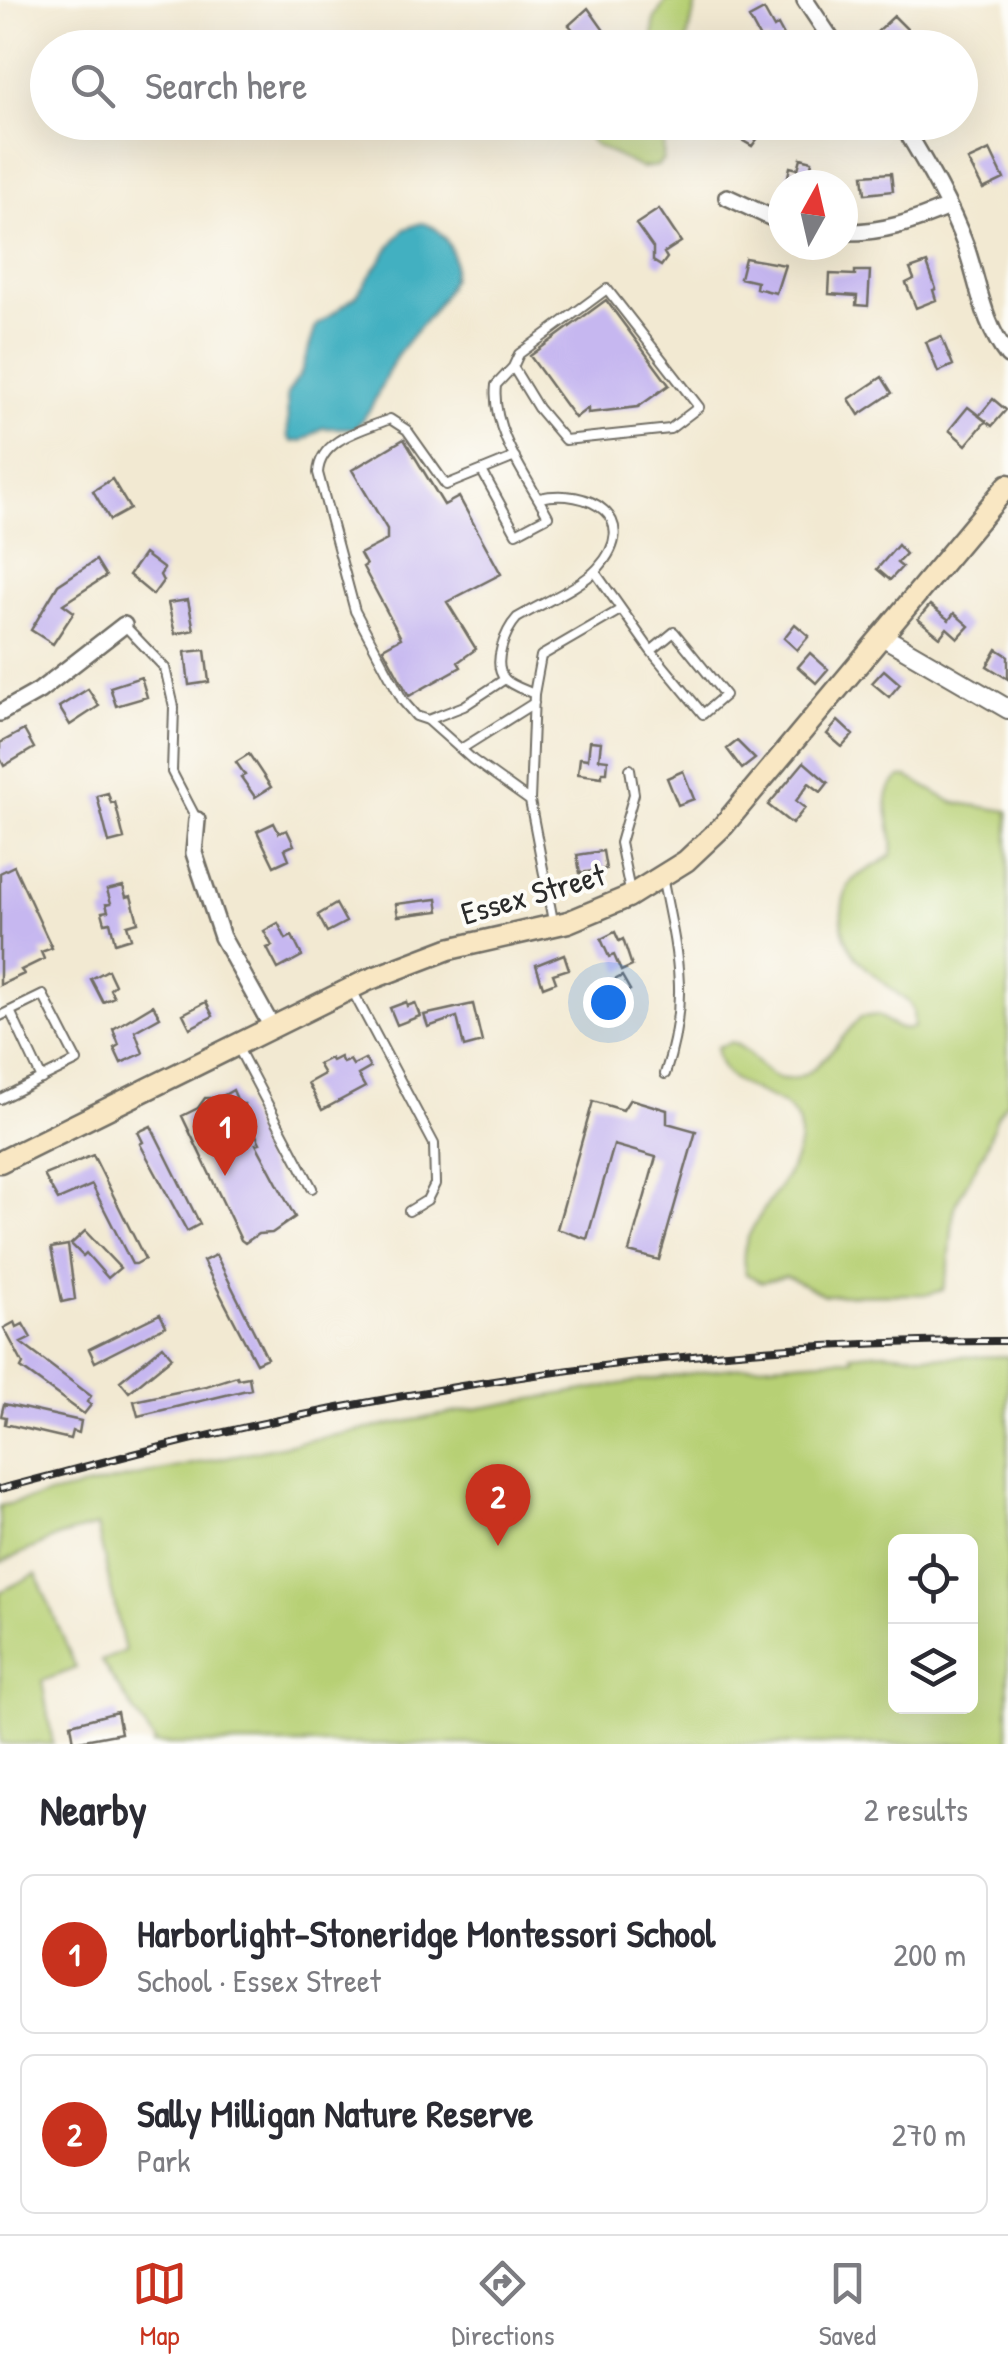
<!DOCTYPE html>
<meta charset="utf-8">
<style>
:root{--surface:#fff;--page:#f7f7f7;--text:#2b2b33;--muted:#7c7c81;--line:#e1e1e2;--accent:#c8321e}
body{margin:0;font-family:"Patrick Hand",sans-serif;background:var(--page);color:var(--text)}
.controls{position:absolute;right:30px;bottom:30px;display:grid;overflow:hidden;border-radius:15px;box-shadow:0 10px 40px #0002}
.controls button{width:90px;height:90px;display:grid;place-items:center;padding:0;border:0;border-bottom:2px solid var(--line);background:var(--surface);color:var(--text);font:50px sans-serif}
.compass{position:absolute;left:768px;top:170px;width:90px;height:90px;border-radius:50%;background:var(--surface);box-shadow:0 10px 40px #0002;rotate:8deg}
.you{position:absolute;left:608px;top:1002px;width:35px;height:35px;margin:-25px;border:8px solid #fff;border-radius:50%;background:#1a73e8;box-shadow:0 0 0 15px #1a73e833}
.badge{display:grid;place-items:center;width:65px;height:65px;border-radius:50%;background:var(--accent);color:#fff;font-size:32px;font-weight:700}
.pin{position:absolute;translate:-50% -82px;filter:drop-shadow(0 2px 5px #0008)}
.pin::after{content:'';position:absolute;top:52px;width:35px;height:30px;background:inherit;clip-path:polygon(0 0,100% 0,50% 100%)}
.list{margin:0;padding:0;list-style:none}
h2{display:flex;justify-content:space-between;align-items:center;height:130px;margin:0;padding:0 40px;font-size:42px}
h2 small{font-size:32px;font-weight:400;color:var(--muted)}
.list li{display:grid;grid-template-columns:65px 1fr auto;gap:30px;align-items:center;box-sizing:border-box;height:160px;margin:0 20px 20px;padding:0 20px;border:2px solid var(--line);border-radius:15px}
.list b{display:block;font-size:38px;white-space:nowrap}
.list p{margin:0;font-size:32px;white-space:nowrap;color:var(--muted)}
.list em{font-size:32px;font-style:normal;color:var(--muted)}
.icon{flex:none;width:55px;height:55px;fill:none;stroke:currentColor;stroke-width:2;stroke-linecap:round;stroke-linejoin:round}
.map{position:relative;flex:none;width:1008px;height:1744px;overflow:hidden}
.search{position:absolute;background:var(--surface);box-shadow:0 10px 40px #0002;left:30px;right:30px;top:30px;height:110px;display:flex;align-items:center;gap:25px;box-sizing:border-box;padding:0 35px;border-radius:55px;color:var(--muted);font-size:38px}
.sheet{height:490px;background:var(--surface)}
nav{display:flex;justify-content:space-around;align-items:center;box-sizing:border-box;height:140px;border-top:2px solid var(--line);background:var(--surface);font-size:28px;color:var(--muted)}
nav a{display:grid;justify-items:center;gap:5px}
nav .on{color:var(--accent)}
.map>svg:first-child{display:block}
.green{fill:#b7d075;stroke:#717e50;stroke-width:2.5;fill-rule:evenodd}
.water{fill:#43b0c1;stroke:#376e76;stroke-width:2.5}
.building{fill:#c6b7f0}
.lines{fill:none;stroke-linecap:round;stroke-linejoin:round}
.service-casing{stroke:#716e65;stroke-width:12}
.minor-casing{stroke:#716e65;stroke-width:20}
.tertiary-casing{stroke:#716e65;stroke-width:22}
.secondary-casing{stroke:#716e65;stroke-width:25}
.service{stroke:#fff;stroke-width:8}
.minor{stroke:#fff;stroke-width:15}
.tertiary{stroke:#fff;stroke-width:18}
.secondary{stroke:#f9e7c3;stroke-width:20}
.rail-casing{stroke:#2b2b2b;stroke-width:8}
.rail{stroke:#fdfcf7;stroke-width:4;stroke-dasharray:11;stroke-linecap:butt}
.labels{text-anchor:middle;stroke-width:8;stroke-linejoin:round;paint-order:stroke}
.street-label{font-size:32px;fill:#2b2b2b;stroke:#fdfcf7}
</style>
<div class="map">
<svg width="1008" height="1744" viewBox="0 0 1008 1744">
<rect width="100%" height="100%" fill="#fdfcf7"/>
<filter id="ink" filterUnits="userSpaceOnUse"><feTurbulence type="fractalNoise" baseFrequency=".01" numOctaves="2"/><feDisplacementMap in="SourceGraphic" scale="20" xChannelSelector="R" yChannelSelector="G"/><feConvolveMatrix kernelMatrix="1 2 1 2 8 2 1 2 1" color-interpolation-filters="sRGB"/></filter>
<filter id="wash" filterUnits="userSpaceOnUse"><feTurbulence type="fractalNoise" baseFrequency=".0048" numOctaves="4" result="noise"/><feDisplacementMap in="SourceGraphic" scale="40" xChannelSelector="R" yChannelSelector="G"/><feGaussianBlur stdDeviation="2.25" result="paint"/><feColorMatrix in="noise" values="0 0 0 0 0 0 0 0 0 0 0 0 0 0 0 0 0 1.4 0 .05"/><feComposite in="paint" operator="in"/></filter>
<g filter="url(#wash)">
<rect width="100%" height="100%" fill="#f2e9d2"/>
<path class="green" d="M666,0H697L685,47H653L654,20Z
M593,123H664L663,160L657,166L641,168L595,145L590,139Z
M901,777H908L952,802L1008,811V1100L997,1116L986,1148L954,1207L949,1265L943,1290L929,1294L824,1295L786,1276L762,1282L746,1274C729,1225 803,1184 800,1131C797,1087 717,1099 717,1047L732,1042C750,1049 759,1070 775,1077C811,1091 840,1036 861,1017L878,1015C889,1022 900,1035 914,1027L913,1010L909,1003C879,977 837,955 842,911C843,901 845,889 852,881C862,870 880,866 892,854C897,826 872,796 901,777Z
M883,1352L942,1357L1008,1356V1744H153L155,1742L101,1661L125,1651L97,1526L60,1536L0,1563V1506C173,1467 347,1431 521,1401C631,1382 741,1362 853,1359L851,1355ZM896,1542H970V1706H896Z
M36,1574L76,1668L42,1681L53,1744H0V1592Z"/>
<path class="water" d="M421,223C433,225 439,230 446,240C474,281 419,322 398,354C382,379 377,406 355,428H322L302,441L292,442L288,437L287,394L301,373L316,326L356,296L394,241L405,229Z"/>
<g id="blocks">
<path class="building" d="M588,8L610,39L600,48H589L569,25Z
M764,10L774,28L778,25L785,38L771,46L768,39L762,42L749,18Z
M894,16L913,35L906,41L912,48H891L877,32Z
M720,122H751L763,131L752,146L728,132L730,129Z
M990,150L1004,179L983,189L968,160Z
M801,158L812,161L810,172L817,174L814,185H786L790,167L798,169Z
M891,173L893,191L865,194L863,175Z
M659,209L681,242L664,253L667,258L661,266L653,261V248L636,224Z
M745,258L785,265L776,293L756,288L757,282L740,278Z
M927,263L936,289L933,290L936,300L916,308L906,283L914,279L910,269Z
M855,271H870L868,306L856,305L857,296L829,294L830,274L855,275Z
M606,300L669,385L638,407L588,413V408L575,418L530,356Z
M941,336L953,365L938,372L926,342Z
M882,377L892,393L859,415L849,399Z
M993,399L1006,410L992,426L979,416Z
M968,407L986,421L966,445L949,430Z
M404,439L444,505L459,497L501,574L447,602L476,649L458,662L461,667L409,696L383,648L401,638L363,567L366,565L360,554L387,540V529L352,470Z
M112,479L130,509L110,520L93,491Z
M898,545L906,554L897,563L902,567L890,580L877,569Z
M144,554L164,569L160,575L163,581L153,595L129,575Z
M96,560L106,576L63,604L74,612L53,644L31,630L58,585Z
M188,600L194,630L175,634L168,603Z
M930,605L949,620L954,613L969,626L958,638L947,628L940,637L918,619Z
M795,624L809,636L797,650L784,638Z
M997,649L1008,656V679L987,666Z
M205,650L209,682L189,685L185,652Z
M810,653L828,669L816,683L798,667Z
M884,670L900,684L889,697L872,683Z
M141,677L147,697L116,706L110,687Z
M88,689L99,706L70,725L59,707Z
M838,721L853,735L842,747L827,734Z
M24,730L34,748L4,766L0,758V743Z
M590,741L601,742L599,759L608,760L607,772H602V777L578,774L580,758L588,759Z
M737,741L755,759L742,769L727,749Z
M249,754L271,787L255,797L241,777L245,775L236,762Z
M804,762L828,783L821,792L809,783L796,801L805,808L792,824L768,805Z
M683,771L694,799L678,805L667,778Z
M108,793L111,803L115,802L124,839L109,843L97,796Z
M274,823L279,833L287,830L294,845L285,849L289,859L274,866L257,831Z
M603,851L606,869L580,873L577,855Z
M14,866L52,948L41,952L44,959L21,970L24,974L0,985V873Z
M123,886L126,897L131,896L138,922L127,925L131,938L115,943L110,922L105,923L102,912L108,911L106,904L111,903L107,890Z
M437,899L439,911L398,916L396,904Z
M336,904L346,922L327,932L318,915Z
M278,923L286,939L292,936L302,956L278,969L267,948L272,946L264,931Z
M615,932L619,941L623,939L632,966L621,971L614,955L609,957L601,939Z
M564,954L569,969L553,974L556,982L543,987L536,965Z
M108,970L115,985L110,989L114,997L103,1002L91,979Z
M622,976L630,990L612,1000L604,986Z
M206,1002L213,1016L190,1028L183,1014Z
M406,1002L407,1006L415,1003L420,1016L397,1025L390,1008Z
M473,1004L482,1042L464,1047L457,1017L428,1027L424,1015Z
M153,1005L160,1017L135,1031L143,1053L121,1063L114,1048L119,1045L113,1029Z
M340,1057L343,1063L350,1060L353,1065L365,1059L370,1068L358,1075L365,1087L322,1110L308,1083L324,1074L318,1064L330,1058L332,1061Z
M233,1090L239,1104H244L243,1109L260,1143L256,1144L295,1217L272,1233L258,1234L245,1243L241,1240L182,1116L198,1108L205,1098H219Z
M630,1099L667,1110V1123L696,1131L659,1260L629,1252L656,1157L614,1145L587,1239L557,1229L593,1101L623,1110Z
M151,1126L200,1224L187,1231L140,1144L143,1142L138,1132Z
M93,1155L145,1259L136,1264H132L92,1185L58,1200L44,1175Z
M85,1231L120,1268L108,1278L86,1253L83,1256L71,1244Z
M68,1245L75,1299L62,1302L51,1248Z
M216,1255L267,1358L256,1363L203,1261Z
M160,1314L166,1326L95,1362L89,1349Z
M15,1322L17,1327L23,1324L31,1338L21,1343L91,1396L87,1402L91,1405L84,1414L21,1368L23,1364L4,1328Z
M163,1346L172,1357L129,1392L120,1381Z
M237,1376L238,1379L249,1377L251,1389L138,1416L134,1401L206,1386Z
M4,1404L81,1421L79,1433L72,1431L70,1439L5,1424L6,1417L1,1416Z
M117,1712L121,1733L74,1742L71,1724Z"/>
</g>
</g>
<g filter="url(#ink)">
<use href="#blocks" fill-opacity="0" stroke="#716e65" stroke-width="2.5"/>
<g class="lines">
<defs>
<path id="service" d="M515,457L446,485L407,430L390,419C362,430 320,439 318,473L355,611L403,701L416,716L428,720L473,760L530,801
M482,471L516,533L548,516C527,477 491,431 496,385L513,367L519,354L607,289L699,407L670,429L565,440L538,408L513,367
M595,572L651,651L703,714L725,695L674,632L651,651
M124,625L165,668L174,707L172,772L197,820
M534,694C526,690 511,686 505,679C491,664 506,630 517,618C540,604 581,587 598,568C643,518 588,487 539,498
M428,720L464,706L505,679
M461,749L534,703
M662,877C677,952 690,999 665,1074
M630,891L620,843L634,794L630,769
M553,921L530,801L534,694L541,656L620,610
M353,992L434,1144L435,1184L427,1200L409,1211
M10,1011L42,1079
M0,1016L43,995L77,1061L0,1099
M237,1046L312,1188"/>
<path id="minor" d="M805,0L837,48
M901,122C925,162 950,203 966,247C979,285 983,324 1008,356
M727,197L783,223
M843,232C882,233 913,222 948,207
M0,713L39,691L124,625
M197,820L194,853L222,937L272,1027"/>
<path id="tertiary" d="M882,636L1008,709"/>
<path id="secondary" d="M0,1162L368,980L449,949L568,922L628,897L686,861L723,826L1008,485"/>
</defs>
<use href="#service" class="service-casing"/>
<use href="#minor" class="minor-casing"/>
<use href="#tertiary" class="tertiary-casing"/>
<use href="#secondary" class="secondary-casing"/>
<use href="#service" class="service"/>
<use href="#minor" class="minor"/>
<use href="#tertiary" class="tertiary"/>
<use href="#secondary" class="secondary"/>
<defs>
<path id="rail" d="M0,1489C93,1465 185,1439 279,1420C518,1370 764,1340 1008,1341"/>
</defs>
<use href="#rail" class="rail-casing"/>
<use href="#rail" class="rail"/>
</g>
</g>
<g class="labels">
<g class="street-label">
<text transform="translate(533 894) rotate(-16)" y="11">Essex Street</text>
</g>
</g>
</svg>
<div class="controls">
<button><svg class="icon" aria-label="locate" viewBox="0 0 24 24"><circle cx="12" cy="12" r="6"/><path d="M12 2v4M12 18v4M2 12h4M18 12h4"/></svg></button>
<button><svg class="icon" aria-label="layers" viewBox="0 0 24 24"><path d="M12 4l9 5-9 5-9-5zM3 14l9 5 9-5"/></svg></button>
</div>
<svg class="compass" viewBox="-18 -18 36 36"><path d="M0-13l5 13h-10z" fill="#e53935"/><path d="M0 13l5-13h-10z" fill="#7c7c81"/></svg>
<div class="you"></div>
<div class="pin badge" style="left:225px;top:1176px">1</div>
<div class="pin badge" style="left:498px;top:1546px">2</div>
<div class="search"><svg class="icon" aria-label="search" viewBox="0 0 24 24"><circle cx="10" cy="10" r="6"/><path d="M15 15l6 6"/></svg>Search here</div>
</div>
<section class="sheet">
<h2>Nearby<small>2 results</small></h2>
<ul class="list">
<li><span class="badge">1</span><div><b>Harborlight-Stoneridge Montessori School</b><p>School · Essex Street</p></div><em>200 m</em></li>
<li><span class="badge">2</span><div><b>Sally Milligan Nature Reserve</b><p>Park</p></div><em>270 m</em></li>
</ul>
</section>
<nav>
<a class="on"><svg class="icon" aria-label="map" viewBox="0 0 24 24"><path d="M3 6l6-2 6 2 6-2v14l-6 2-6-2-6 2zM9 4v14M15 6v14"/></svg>Map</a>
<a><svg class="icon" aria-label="directions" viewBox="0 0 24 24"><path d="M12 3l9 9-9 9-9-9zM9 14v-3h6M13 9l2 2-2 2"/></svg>Directions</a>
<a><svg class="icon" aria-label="saved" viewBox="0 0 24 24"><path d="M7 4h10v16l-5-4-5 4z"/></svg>Saved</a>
</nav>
